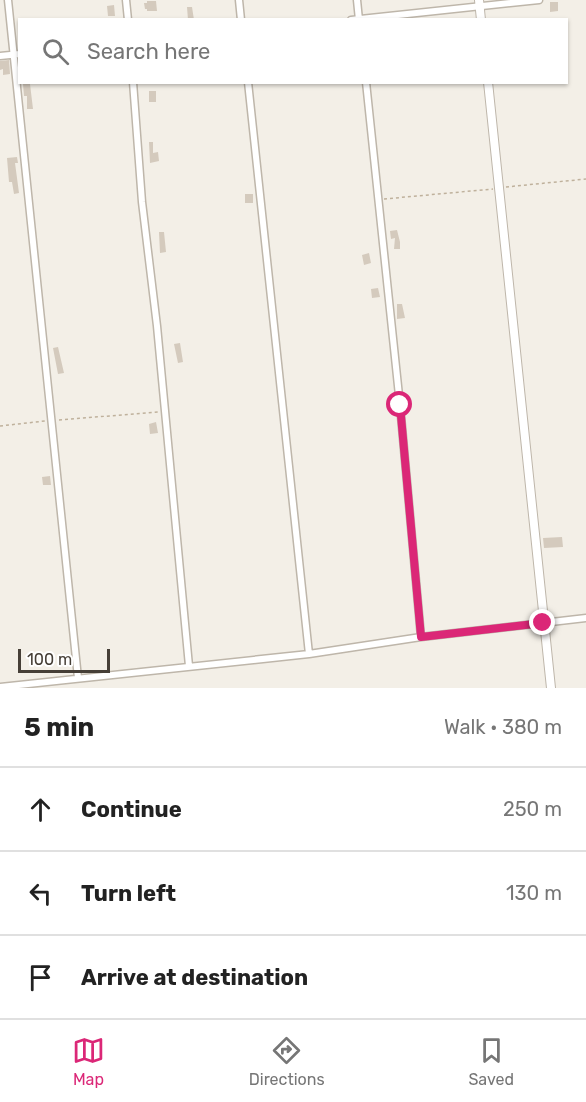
<!DOCTYPE html>
<meta charset="utf-8">
<style>
:root{--surface:#fff;--page:#f2f2f2;--text:#222;--muted:#767676;--line:#e0e0e0;--accent:#db2777}
body{margin:0;font-family:Rubik,sans-serif;background:var(--page);color:var(--text)}
.scale{position:absolute;left:18px;bottom:15px;width:92px;box-sizing:border-box;padding-left:6px;border:3px solid #463f37;border-top:0;font-size:16px;line-height:21px;white-space:nowrap;color:#463f37;-webkit-text-stroke:4px #fff;paint-order:stroke}
.stop{position:absolute;width:18px;height:18px;margin:-14px;border:4px solid #db2777;border-radius:50%;background:#fff}
.stop.end{background:#db2777;border-color:#fff;box-shadow:0 2px 6px #0008}
.list{margin:0;padding:0;list-style:none}
h2{display:flex;justify-content:space-between;align-items:center;height:78px;margin:0;padding:0 24px;font-size:26px}
h2 small{font-size:20px;font-weight:400;color:var(--muted)}
.list li{display:grid;grid-template-columns:39px 1fr auto;gap:18px;align-items:center;box-sizing:border-box;height:84px;padding:0 24px;border-top:2px solid var(--line)}
.list b{display:block;font-size:22px;white-space:nowrap}
.list em{font-size:20px;font-style:normal;color:var(--muted)}
.icon{flex:none;width:33px;height:33px;fill:none;stroke:currentColor;stroke-width:2;stroke-linecap:round;stroke-linejoin:round}
.map{position:relative;flex:none;width:586px;height:688px;overflow:hidden}
.search{position:absolute;background:var(--surface);box-shadow:0 2px 4px #0004;left:18px;right:18px;top:18px;height:66px;display:flex;align-items:center;gap:15px;box-sizing:border-box;padding:0 21px;border-radius:0px;color:var(--muted);font-size:22px}
.sheet{height:330px;background:var(--surface)}
nav{display:flex;justify-content:space-around;align-items:center;box-sizing:border-box;height:84px;border-top:2px solid var(--line);background:var(--surface);font-size:16px;color:var(--muted)}
nav a{display:grid;justify-items:center;gap:3px}
nav .on{color:var(--accent)}
.map>svg:first-child{display:block}
.building{fill:#d4cabd}
.lines{fill:none;stroke-linecap:round;stroke-linejoin:round}
.minor-casing{stroke:#beb6aa;stroke-width:9}
.tertiary-casing{stroke:#beb6aa;stroke-width:10}
.path{stroke:#bfb19c;stroke-width:1.5;stroke-dasharray:3 3;stroke-linecap:butt}
.minor{stroke:#fff;stroke-width:6}
.tertiary{stroke:#fff;stroke-width:8}
.route{stroke:#db2777;stroke-width:8}
</style>
<div class="map">
<svg width="586" height="688" viewBox="0 0 586 688">
<rect width="100%" height="100%" fill="#f3efe7"/>
<path class="building" d="M147,1H156L157,11H147V9H145L144,3H147Z
M550,2H558V11L550,12Z
M114,5L115,16H108L107,6Z
M187,7H192L194,20H188Z
M9,60L10,74L3,75V69L0,70V61Z
M23,84H30L33,109H27V96H24Z
M149,91H156V102H149Z
M149,142H153V153L158,152L159,161L150,163Z
M17,157L18,163H15L19,193L14,194L12,182H9L7,158Z
M245,194H253V203H245Z
M397,230L400,242V249H394L395,238L391,239L390,231Z
M159,232H164L166,252L160,253Z
M369,253L371,263L364,265L362,255Z
M378,288L380,297L372,298L371,289Z
M397,304H402L405,318L397,319Z
M180,343L183,362L178,363L174,344Z
M58,347L64,373L58,374L53,348Z
M156,422L158,433L150,434L149,424Z
M50,476L51,485H43L42,477Z
M562,537L563,547L544,548L543,538Z"/>
<g class="lines">
<defs>
<path id="minor" d="M8,0L78,678
M126,0L128,20
M239,0L241,20
M357,0L359,20
M351,20L539,0
M0,56L20,54
M133,82L142,202L157,326L189,666
M248,82L309,654
M366,82L400,405L421,637
M0,687L309,654L421,637L586,618"/>
<path id="tertiary" d="M479,0L481,20
M488,82L551,688"/>
</defs>
<use href="#minor" class="minor-casing"/>
<use href="#tertiary" class="tertiary-casing"/>
<path class="path" d="M506,187L586,179
M384,199L493,189
M59,420L158,412
M0,426L45,421"/>
<use href="#minor" class="minor"/>
<use href="#tertiary" class="tertiary"/>
</g>
<g class="lines">
<path class="route" d="M400,405L421,637L543,623"/>
</g>
</svg>
<div class="scale">100 m</div>
<div class="stop" style="left:400px;top:405px"></div>
<div class="stop end" style="left:543px;top:623px"></div>
<div class="search"><svg class="icon" aria-label="search" viewBox="0 0 24 24"><circle cx="10" cy="10" r="6"/><path d="M15 15l6 6"/></svg>Search here</div>
</div>
<section class="sheet">
<h2>5 min<small>Walk · 380 m</small></h2>
<ul class="list">
<li><svg class="icon" aria-label="ahead" viewBox="0 0 24 24"><path d="M12 20V5M6 11l6-6 6 6"/></svg><div><b>Continue</b></div><em>250 m</em></li>
<li><svg class="icon" aria-label="left" viewBox="0 0 24 24"><path d="M17 20v-9H6M10 6l-5 5 5 5"/></svg><div><b>Turn left</b></div><em>130 m</em></li>
<li><svg class="icon" aria-label="arrive" viewBox="0 0 24 24"><path d="M6 21V4h12l-3 4 3 4H6"/></svg><div><b>Arrive at destination</b></div></li>
</ul>
</section>
<nav>
<a class="on"><svg class="icon" aria-label="map" viewBox="0 0 24 24"><path d="M3 6l6-2 6 2 6-2v14l-6 2-6-2-6 2zM9 4v14M15 6v14"/></svg>Map</a>
<a><svg class="icon" aria-label="directions" viewBox="0 0 24 24"><path d="M12 3l9 9-9 9-9-9zM9 14v-3h6M13 9l2 2-2 2"/></svg>Directions</a>
<a><svg class="icon" aria-label="saved" viewBox="0 0 24 24"><path d="M7 4h10v16l-5-4-5 4z"/></svg>Saved</a>
</nav>
